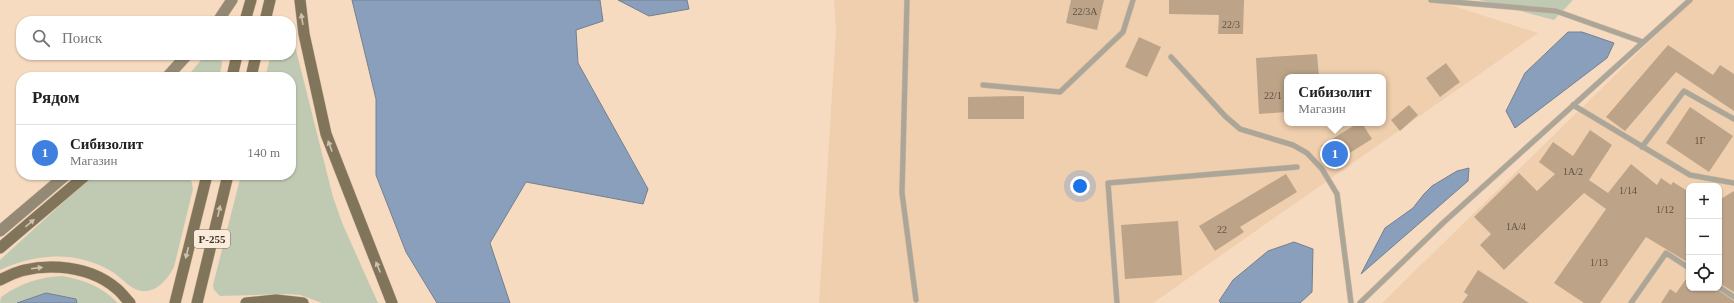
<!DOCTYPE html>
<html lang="ru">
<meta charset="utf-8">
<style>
:root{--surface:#fff;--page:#f6f6f6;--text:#222;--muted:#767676;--line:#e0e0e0;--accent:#0f896b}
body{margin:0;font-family:Georgia,serif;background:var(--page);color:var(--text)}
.controls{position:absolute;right:12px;bottom:12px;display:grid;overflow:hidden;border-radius:8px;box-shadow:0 1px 3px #0004}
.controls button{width:36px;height:36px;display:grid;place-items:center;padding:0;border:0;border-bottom:1px solid var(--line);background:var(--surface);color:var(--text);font:20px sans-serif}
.you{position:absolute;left:1080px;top:186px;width:14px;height:14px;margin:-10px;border:3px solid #fff;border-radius:50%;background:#1a73e8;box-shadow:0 0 0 6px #1a73e833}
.badge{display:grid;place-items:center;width:26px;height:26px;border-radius:50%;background:var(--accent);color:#fff;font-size:13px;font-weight:700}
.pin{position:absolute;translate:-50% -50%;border:2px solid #fff;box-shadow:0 1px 4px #0006}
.popup{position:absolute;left:1284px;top:74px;width:102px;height:52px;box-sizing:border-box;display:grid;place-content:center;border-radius:8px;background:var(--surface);filter:drop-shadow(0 1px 3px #0005);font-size:13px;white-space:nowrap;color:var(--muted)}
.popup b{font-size:15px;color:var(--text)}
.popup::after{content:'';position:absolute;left:50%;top:100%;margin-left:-8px;border:8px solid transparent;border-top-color:var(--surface)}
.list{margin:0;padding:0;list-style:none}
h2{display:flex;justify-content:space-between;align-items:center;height:52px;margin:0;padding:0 16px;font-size:17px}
h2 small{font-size:13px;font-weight:400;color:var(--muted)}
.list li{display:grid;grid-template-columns:26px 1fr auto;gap:12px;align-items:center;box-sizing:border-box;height:56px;padding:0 16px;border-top:1px solid var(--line)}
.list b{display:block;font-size:15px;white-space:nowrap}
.list p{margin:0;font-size:13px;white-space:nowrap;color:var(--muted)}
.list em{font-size:13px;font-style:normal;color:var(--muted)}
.icon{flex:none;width:22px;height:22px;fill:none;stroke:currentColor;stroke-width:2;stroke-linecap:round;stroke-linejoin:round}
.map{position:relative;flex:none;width:1734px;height:303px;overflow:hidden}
.search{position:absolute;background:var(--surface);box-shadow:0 1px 3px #0004;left:16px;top:16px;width:280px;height:44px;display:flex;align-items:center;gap:10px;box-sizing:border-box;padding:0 14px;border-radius:16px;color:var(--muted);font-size:15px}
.panel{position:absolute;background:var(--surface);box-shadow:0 1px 3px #0004;left:16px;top:72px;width:280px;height:108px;border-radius:16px}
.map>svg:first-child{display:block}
.built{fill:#efcfae;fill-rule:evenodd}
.green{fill:#c0cab3}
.water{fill:#8a9fbb;stroke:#748090}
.building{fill:#bda489}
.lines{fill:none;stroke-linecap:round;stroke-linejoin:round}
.service-casing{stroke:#d3baa2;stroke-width:6}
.secondary-casing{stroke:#d3baa2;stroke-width:12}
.primary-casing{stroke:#d3baa2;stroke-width:12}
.service{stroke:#aca698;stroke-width:5}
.secondary{stroke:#938974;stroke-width:11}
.primary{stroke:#80745b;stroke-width:11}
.oneway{fill:#d0c1ae}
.labels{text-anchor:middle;stroke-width:4;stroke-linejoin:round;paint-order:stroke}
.number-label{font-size:10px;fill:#605242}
.shield{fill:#fbebda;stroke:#796c60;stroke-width:1}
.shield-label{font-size:11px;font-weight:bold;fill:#41362b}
</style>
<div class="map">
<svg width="1734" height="303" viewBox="0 0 1734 303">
<rect width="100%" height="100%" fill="#f7dbc0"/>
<path class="built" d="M834,0H1435L1538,33L1153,303H819L836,30ZM1287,77H1383V123H1287Z
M1692,0H1734V303H1382ZM1689,186H1719V288H1689Z"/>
<path class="green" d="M1479,0H1573L1554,20Z
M291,30L333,197L343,225L378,303H322L300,295L287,294L220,296L214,290L213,285L241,175H291V77H265L271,55H291Z
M209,55H213L221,58L222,64L219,77H187L201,60Z
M93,175H189L192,183L193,189L174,267C168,278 157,293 142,291C131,290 123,279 114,273C78,250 37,253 0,270V260Z
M63,276C85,280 102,287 118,303H77L76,299L46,293L17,303H0L1,297C21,283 39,277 63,276Z"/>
<path class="water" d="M352,0H600L603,21L576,30L578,63L648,189L643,204L526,182L490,243L510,303H437L406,252L376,175V99Z
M618,0H687L689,9L649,16Z
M1568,32H1582L1614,43L1607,58L1515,128L1506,111L1525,73Z
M1469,168L1468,181L1361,274L1385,228L1413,208L1424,194L1432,186L1457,171Z
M1294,242L1313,249L1312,292L1300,303H1221L1219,301L1233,280L1268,251Z
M46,293L76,299L77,303H17Z"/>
<path class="building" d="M1071,0H1104L1097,30L1066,23Z
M1169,0H1244L1243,34H1218L1219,15L1169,14Z
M1139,37L1161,47L1147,77L1125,67Z
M1668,45L1713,75L1720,65L1734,74V111L1676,72L1625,131L1606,117Z
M1317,54L1319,77H1287V112L1259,114L1256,58Z
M1446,63L1460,82L1440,97L1426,78Z
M1024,96V119H968V97Z
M1409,105L1418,115L1400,131L1391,120Z
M1690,107L1733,136L1709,172L1666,143Z
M1358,123H1362L1372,139L1332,164L1321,146Z
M1590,130L1612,145L1589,180L1608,193L1631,164L1657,185L1661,178L1671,185L1673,182L1689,192V263L1646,237L1600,303H1584L1554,283L1606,209L1584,193L1504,270L1480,245L1491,234L1474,217L1519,173L1537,191L1555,174L1539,162L1553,142L1573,156Z
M1286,174L1297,192L1240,227L1244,232L1215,251L1199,226Z
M1734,191V292L1719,283V200Z
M1178,221L1182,275L1125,279L1121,225Z
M1478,270L1529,303H1462L1468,295L1464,292Z
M1689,275V288H1715L1734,301V303H1661L1670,289L1676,293Z"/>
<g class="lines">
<defs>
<path id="service" d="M907,0L902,193L916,300
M1431,0L1556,11L1643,42
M1171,57L1225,116L1240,129L1293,145L1307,153L1322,169L1337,194L1351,303
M983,85L1060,92L1123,32L1133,0
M1573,105L1690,175L1734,183
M1642,147L1684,91L1734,119
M1719,287L1734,297
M1117,303L1108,183L1297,167
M1360,303L1444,222L1690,0
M1631,303L1666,253L1689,268"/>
<path id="secondary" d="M218,21L232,0
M167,77L187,55
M0,231L66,175"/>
<path id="primary" d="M300,0L304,34L326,134L392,303
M245,21L251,0
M265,21L270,0
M232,77L237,55
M251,77L256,55
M0,248L86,175
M0,280C34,260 87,263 117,289C122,293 125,298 130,303
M175,303L207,175
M197,303L228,175
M246,303L276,300L303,303"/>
</defs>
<use href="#service" class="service-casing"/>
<use href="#secondary" class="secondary-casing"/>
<use href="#primary" class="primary-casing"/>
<use href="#service" class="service"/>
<use href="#secondary" class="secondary"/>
<use href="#primary" class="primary"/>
</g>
<defs><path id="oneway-solid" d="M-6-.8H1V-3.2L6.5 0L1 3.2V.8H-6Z"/></defs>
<g class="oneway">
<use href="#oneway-solid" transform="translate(302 19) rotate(-99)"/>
<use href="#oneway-solid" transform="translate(330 146) rotate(-110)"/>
<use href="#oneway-solid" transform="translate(219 211) rotate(-77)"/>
<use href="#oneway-solid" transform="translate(30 223) rotate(-40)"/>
<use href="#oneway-solid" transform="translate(187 253) rotate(104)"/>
<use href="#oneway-solid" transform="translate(378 267) rotate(-112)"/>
<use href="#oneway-solid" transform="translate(37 268) rotate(-7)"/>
</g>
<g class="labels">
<g class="number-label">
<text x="1085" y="15">22/3А</text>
<text x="1231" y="28">22/3</text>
<text x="1273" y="99">22/1</text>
<text x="1700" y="144">1Г</text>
<text x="1573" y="175">1А/2</text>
<text x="1628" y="194">1/14</text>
<text x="1665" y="213">1/12</text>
<text x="1516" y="230">1А/4</text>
<text x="1222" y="233">22</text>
<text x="1599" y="266">1/13</text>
</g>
<rect class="shield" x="194" y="230" width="36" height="18" rx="3"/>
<g class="shield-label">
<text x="212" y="243">Р-255</text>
</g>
</g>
</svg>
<div class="controls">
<button>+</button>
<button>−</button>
<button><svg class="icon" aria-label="locate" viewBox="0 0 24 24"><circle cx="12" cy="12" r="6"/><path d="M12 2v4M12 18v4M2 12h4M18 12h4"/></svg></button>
</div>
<div class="you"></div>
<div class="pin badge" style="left:1335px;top:154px;background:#3f7fe0">1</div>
<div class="popup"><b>Сибизолит</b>Магазин</div>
<div class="search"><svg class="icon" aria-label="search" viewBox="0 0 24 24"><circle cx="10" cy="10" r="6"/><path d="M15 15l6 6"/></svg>Поиск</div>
<section class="panel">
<h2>Рядом<small></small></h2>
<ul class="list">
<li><span class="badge" style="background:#3f7fe0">1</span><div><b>Сибизолит</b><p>Магазин</p></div><em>140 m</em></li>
</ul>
</section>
</div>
